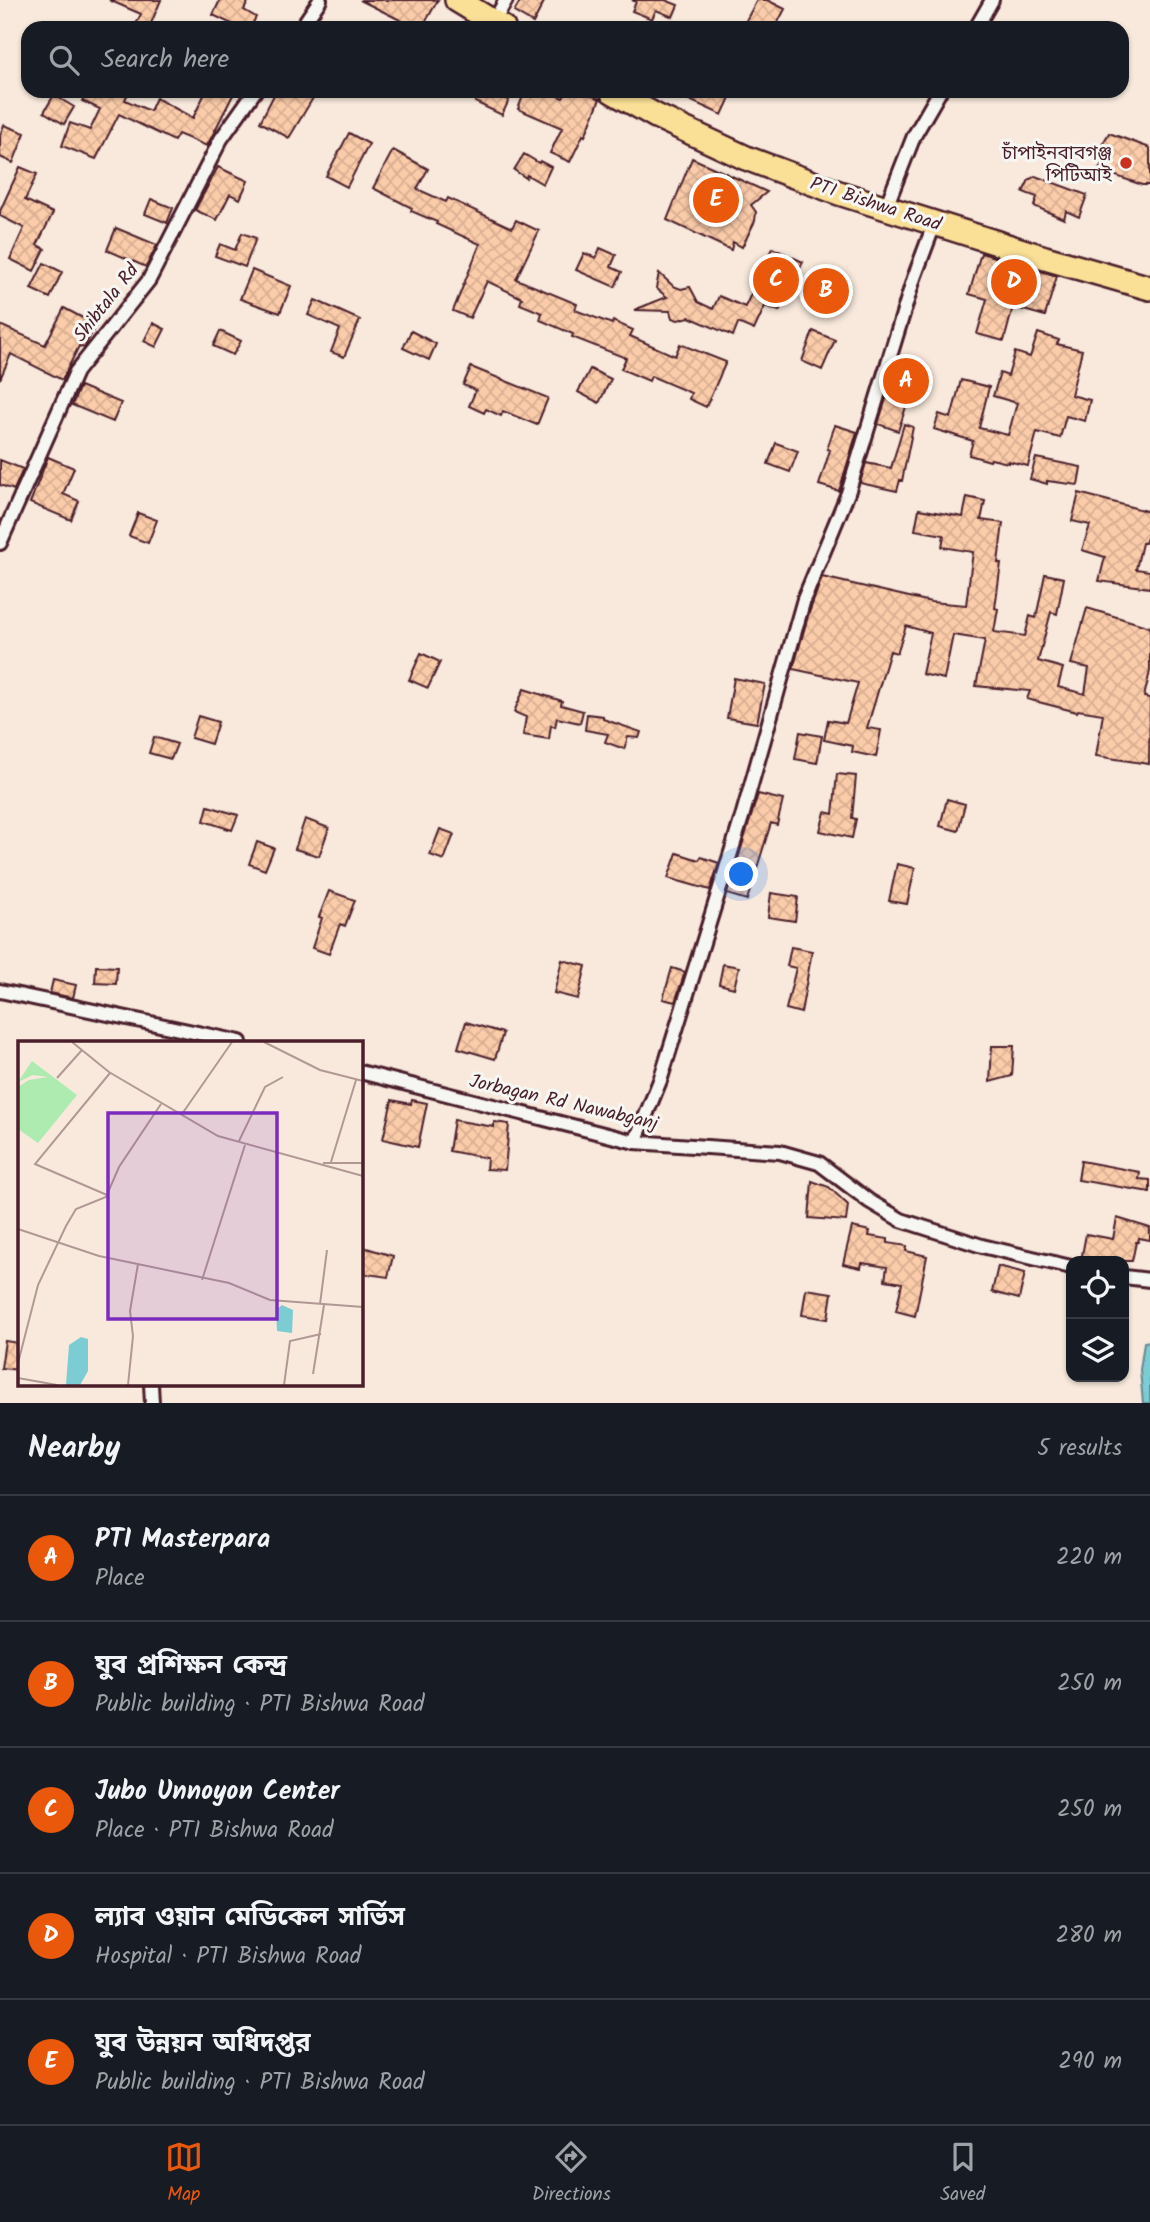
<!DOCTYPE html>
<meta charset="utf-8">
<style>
:root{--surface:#171b24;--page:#20242c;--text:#f1f3f6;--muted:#9ea1a6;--line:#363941;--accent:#ea580c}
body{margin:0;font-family:Kalam,"Noto Sans Bengali",sans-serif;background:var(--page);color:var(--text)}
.controls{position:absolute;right:21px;bottom:21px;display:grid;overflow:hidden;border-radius:14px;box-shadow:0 2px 5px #0004}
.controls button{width:63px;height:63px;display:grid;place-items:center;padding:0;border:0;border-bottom:2px solid var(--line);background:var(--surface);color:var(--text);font:35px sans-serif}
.you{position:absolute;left:742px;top:875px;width:24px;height:24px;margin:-18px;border:5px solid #fff;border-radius:50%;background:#1a73e8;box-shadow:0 0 0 10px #1a73e833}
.badge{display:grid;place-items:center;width:46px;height:46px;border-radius:50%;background:var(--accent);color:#fff;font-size:23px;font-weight:700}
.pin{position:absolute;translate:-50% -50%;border:4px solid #fff;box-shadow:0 2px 7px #0006}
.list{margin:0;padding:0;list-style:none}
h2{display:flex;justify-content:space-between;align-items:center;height:91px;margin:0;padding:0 28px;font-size:30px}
h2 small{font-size:23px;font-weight:400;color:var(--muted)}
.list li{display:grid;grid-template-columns:46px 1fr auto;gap:21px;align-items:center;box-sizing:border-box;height:126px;padding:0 28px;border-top:2px solid var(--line)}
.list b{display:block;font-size:26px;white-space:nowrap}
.list p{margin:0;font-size:23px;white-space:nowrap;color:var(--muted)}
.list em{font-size:23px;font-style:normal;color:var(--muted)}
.icon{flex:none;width:38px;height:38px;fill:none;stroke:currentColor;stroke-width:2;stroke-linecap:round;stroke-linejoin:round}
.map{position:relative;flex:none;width:1150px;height:1403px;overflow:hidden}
.search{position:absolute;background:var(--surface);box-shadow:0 2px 5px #0004;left:21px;right:21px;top:21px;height:77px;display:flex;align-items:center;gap:18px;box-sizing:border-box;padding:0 24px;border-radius:21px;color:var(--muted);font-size:26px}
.sheet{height:721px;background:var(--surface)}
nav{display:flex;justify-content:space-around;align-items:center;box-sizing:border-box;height:98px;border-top:2px solid var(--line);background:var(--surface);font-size:19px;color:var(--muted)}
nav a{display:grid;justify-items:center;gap:4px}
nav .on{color:var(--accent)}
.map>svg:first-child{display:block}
.water{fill:#7ccdd3;stroke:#688790;stroke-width:2}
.building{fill:url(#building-cross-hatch);stroke:#4a1f2b;stroke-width:2}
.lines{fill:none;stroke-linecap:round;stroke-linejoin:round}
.street-casing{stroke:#4a1f2b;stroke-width:18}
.highway-casing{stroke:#4a1f2b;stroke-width:28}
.street{stroke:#f6f6f2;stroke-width:12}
.highway{stroke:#fadf96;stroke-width:23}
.poi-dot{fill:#c8321e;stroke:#f6f6f2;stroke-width:2.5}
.labels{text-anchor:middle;stroke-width:6;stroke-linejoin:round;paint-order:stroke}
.poi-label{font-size:19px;fill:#4a1f2b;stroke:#f6f6f2;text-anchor:end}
.street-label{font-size:19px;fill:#4a1f2b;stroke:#f6f6f2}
.inset-road{fill:none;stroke:#b29895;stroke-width:2}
.view{fill:#7b2cbf;fill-opacity:0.15;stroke:#7b2cbf;stroke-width:3.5}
.inset-edge{fill:none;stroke:#4a1f2b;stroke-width:3.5}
</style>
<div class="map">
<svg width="1150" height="1403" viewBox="0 0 1150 1403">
<defs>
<pattern id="building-cross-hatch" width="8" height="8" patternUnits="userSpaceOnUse" patternTransform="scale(1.75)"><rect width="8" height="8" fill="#fbccaa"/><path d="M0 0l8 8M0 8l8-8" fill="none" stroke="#d9af92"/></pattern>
</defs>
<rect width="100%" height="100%" fill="#f8e9dc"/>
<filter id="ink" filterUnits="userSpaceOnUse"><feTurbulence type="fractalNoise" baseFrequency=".0143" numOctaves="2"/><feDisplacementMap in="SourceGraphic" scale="14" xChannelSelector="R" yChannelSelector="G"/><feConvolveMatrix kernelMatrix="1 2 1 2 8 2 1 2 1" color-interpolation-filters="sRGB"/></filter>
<g filter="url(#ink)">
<path class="water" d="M1150,1341V1403H1143L1140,1370L1144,1342Z"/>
<path class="building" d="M109,0H161L149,28H134L141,14Z
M220,0H249L244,10L256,17L250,28H240L213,15Z
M360,0H438L422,28H416Z
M521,0H545L533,23L514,12Z
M632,0H665L678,5L673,17L656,10L652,19L632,11L636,2Z
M757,0H767L785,9L775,28H742Z
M87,91H129L125,100L150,111L156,98L193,118L206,91H235L207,146L178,134L174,141L119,114L96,159L62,146L70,123L90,130L100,109L82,101Z
M276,91H299L313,98L289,138L260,122Z
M480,91H490L509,100L502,115L475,102Z
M525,91H547L563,98L567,91H583L600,99L585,136L583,135L570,162L550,153L562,128L518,109Z
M670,91H733L722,115Z
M54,95L74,107L64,124L44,112Z
M4,125L25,133L13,163L0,157V135Z
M349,133L369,144L347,187L326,176Z
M1109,133L1150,148V185H1142L1099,170L1106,155L1099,150Z
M393,150L428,169L417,189L446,202L448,198L512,228L516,220L539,231L516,279L577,304L575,310L612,324L613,321L633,330L630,336L675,356L680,344L726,362L706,407L689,399L691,393L651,376L649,381L621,369L626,358L572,337L573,334L540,320L542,313L520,304L522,298L487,281L470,318L453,311L480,244L436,224L437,222L411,211L412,208L373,188Z
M524,154L539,163L540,161L551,167L543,184L527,175L526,178L514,170Z
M692,158L767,192L751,205L756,212L755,221L742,247L733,242L731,250L667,220Z
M20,167L37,174L25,200L53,213L37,245L45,249L34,271L10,259L24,228L0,216V211Z
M218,167L248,181L240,199L230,194L217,220L195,210Z
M1035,176L1087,195L1079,217L1066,211L1064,219L1034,206L1037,197L1023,192L1029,180Z
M151,199L173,208L167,223L145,214Z
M116,228L157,245L146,267L107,250Z
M242,233L256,238L245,267L215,256L220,244L235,250Z
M600,248L616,255L611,267L622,272L615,287L576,270L584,253L596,258Z
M772,248L803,262L779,311L765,306L754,330L738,323L733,336L689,317L678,320L672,318L670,311L634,310L667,297L656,288L659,273L673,286L681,289L690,287L698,302L713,309L719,296L745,307Z
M981,253L1057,276L1045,316L1013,307L1004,341L977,334L987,299L969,294Z
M44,263L62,272L50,298L31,289Z
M252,270L291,286L280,313L240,299Z
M315,300L360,320L344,357L331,352L340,329L308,315Z
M64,308L96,325L84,348L79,346L62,380L11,354L0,379V325L45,345Z
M153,323L165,329L156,347L144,341Z
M220,331L241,341L233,355L213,346Z
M411,331L436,344L429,360L403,348Z
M813,331L835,340L822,370L802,361Z
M1038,333L1059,340L1057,344L1082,350L1071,395L1090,400L1085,421L1066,416L1060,438L1037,432L1028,466L1008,461V463L991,459L990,461L969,455L973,441L934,429L939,414L951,418L961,380L989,387L979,428L1008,435L1017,403L993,396L1000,373L1008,376L1015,352L1030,357Z
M898,361L925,366L917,407L907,404L898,431L878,424Z
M471,367L548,398L537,425L503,411L501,416L486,409L484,413L469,406L476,390L463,385Z
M590,369L611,379L599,403L578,392Z
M80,386L121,403L113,422L72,405Z
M904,424L913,427L902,481L900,480L897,491L860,483L866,463L891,468Z
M835,425L857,432L839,491L819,485L830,450L827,449Z
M776,443L798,451L790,472L768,464Z
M48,457L74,468L63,494L79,501L71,520L30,503Z
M1036,458L1081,467L1078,485L1047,481V484L1030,479Z
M0,460L23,469L14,490L0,485Z
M1079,493L1150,512V530L1145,543H1142L1136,569L1150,571V588L1099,581L1105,557L1082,550L1090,525L1072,521Z
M967,497L985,501L981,520L1003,523L998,563H1001L995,608L998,609L994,632L1025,636L1030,616L1036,618L1045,574L1064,578L1057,614L1051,612L1038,661L1063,668L1058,687L1085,694L1089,668L1071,664L1087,608L1150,627V671L1144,697L1150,698L1149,764L1096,756L1103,714L1078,710L1077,712L1027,699L1030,691L976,686L985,640L953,635L944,679L922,674L931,633L906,626L897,653L890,651L867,728L881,730L876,757L852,752L853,746L824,740L828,720L846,723L858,683L793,669L808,616L822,577L931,602L966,605L973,552L942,547L944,535L915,530L919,509L963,517Z
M138,513L157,520L148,543L129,536Z
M421,653L440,662L428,688L409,680Z
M734,678L765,684L757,723L727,718Z
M524,689L562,701L561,705L583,711L580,723L557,718L555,727L551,725L549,739L523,735L526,717L514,712Z
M587,714L603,716V719L641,732L639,738L628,737L624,749L605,742L608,734L585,730Z
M198,716L218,722L211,744L191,738Z
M800,732L822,736L817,763L795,759Z
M154,737L177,744L171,759L149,753Z
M837,774L856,776L852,818L856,819L852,838L820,831L825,812L833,814Z
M758,794L783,800L777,825L771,823L747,900L727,894Z
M947,799L965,804L958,831L940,826Z
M208,806L238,815L232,830L204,821Z
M305,819L329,828L319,856L295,849Z
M440,829L454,834L444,860L430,855Z
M257,842L274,848L265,870L249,864Z
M677,853L699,860L701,857L719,863L710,890L668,878Z
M897,864L915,868L907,904L889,901Z
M329,891L355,900L345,926L340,924L329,954L312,948L322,918L319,917Z
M771,893L798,897L795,921L768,917Z
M791,947L812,951L801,1013L786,1009L796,968L787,966Z
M562,960L586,966L578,999L554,993Z
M723,964L739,967L734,988L719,984Z
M96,966L117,967L116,984L95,983Z
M672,968L685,972L675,1002L663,999Z
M53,980L76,985L73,998L50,993Z
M466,1022L503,1033L495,1059L458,1048Z
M992,1046H1014L1012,1076L990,1082Z
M392,1100L411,1104L412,1100L427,1103L418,1147L383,1139Z
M454,1120L494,1127V1122L509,1124L505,1170L486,1169L487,1158L449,1151Z
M1081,1161L1140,1172L1139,1179L1150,1180V1192L1078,1180Z
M812,1181L829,1187L848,1205L846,1221L809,1218Z
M1117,1218L1150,1228V1240L1139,1238L1138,1242H1136L1132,1261H1081L1086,1234L1113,1239Z
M852,1227L870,1231L869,1236L888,1239V1243L907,1246L906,1251L927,1256L915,1316L896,1311L902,1283L885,1280L887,1267L862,1263L861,1268L843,1264Z
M360,1246L393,1256L388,1277L360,1273Z
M998,1266L1025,1273L1019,1299L992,1292Z
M806,1289L832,1293L828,1319L802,1315Z
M5,1341L19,1343V1370L1,1368Z"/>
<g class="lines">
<defs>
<path id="street" d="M493,23L506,0
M301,28L320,0
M976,28L992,0
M886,207L914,136L940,91
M0,543L76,372L149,280L221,139L255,91
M0,991L240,1042
M360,1072L635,1142L780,1152L819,1163L869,1201L901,1220L982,1246L1071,1267
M635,1142L661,1078L742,817L804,599L848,493L914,278L935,222
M1124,1277L1150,1280
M151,1384L152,1403"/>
<path id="highway" d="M457,0L503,28
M612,91L656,116L746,158L839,193L1045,258L1150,288"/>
</defs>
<use href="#street" class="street-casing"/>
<use href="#highway" class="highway-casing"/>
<use href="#street" class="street"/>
<use href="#highway" class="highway"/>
</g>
</g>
<circle class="poi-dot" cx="1126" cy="163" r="7"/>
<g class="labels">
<g class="poi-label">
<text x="1112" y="159">চাঁপাইনবাবগঞ্জ<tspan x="1112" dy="22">পিটিআই</tspan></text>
</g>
<g class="street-label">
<text transform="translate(876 203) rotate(18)" y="7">PTI Bishwa Road</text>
<text transform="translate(105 302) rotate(-52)" y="7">Shibtala Rd</text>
<text transform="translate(564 1101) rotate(13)" y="7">Jorbagan Rd Nawabganj</text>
</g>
</g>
<g transform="translate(18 1041)">
<rect width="345" height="345" fill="#f8e9dc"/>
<path d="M14,20L59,54L20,102L0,88V46L11,39L30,36L15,34L0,41Z" fill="#aeebb0"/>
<path d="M264,264L275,269L274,292L259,290L258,269ZM63,296L70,298V330L62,344H48L51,304Z" fill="#7ccdd3"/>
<path class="inset-road" d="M54,1L91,31L200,95L345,135M246,1L302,29L345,40M39,37L64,9M164,73L214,1M221,100L247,46L265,36M313,121L338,39M305,122H345M89,154L17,123L92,32M0,188L81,215L211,242L252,259L345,266M184,239L227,104M302,263L309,209M0,322L20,244L48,185L58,168L88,156L101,126L143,63M295,333L306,264M0,337L39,344M110,344L115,295L112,270L120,223M266,344L272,300L303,293"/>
<path class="view" d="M90,72H259V278H90Z"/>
<rect width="345" height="345" class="inset-edge"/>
</g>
</svg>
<div class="controls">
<button><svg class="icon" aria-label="locate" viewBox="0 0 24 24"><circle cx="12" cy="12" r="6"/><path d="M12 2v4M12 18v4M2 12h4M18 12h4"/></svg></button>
<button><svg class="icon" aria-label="layers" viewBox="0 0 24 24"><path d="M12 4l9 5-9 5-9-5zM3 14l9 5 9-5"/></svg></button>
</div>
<div class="you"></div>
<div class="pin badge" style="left:906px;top:381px">A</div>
<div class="pin badge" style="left:826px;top:291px">B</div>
<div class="pin badge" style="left:776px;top:280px">C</div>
<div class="pin badge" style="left:1014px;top:282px">D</div>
<div class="pin badge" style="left:716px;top:200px">E</div>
<div class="search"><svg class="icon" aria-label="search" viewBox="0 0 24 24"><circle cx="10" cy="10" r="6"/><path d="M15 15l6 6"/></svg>Search here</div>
</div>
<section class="sheet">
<h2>Nearby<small>5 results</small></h2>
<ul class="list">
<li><span class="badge">A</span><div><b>PTI Masterpara</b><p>Place</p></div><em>220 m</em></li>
<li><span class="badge">B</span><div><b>যুব প্রশিক্ষন কেন্দ্র</b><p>Public building · PTI Bishwa Road</p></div><em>250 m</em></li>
<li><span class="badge">C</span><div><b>Jubo Unnoyon Center</b><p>Place · PTI Bishwa Road</p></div><em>250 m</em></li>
<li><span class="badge">D</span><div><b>ল্যাব ওয়ান মেডিকেল সার্ভিস</b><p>Hospital · PTI Bishwa Road</p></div><em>280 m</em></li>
<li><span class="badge">E</span><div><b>যুব উন্নয়ন অধিদপ্তর</b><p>Public building · PTI Bishwa Road</p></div><em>290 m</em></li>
</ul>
</section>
<nav>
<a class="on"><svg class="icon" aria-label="map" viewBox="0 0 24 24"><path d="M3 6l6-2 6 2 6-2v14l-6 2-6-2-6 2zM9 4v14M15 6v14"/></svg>Map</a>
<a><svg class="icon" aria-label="directions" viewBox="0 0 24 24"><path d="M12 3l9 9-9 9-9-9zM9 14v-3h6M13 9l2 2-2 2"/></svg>Directions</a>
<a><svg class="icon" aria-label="saved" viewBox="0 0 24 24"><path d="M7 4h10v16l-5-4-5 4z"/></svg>Saved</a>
</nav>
